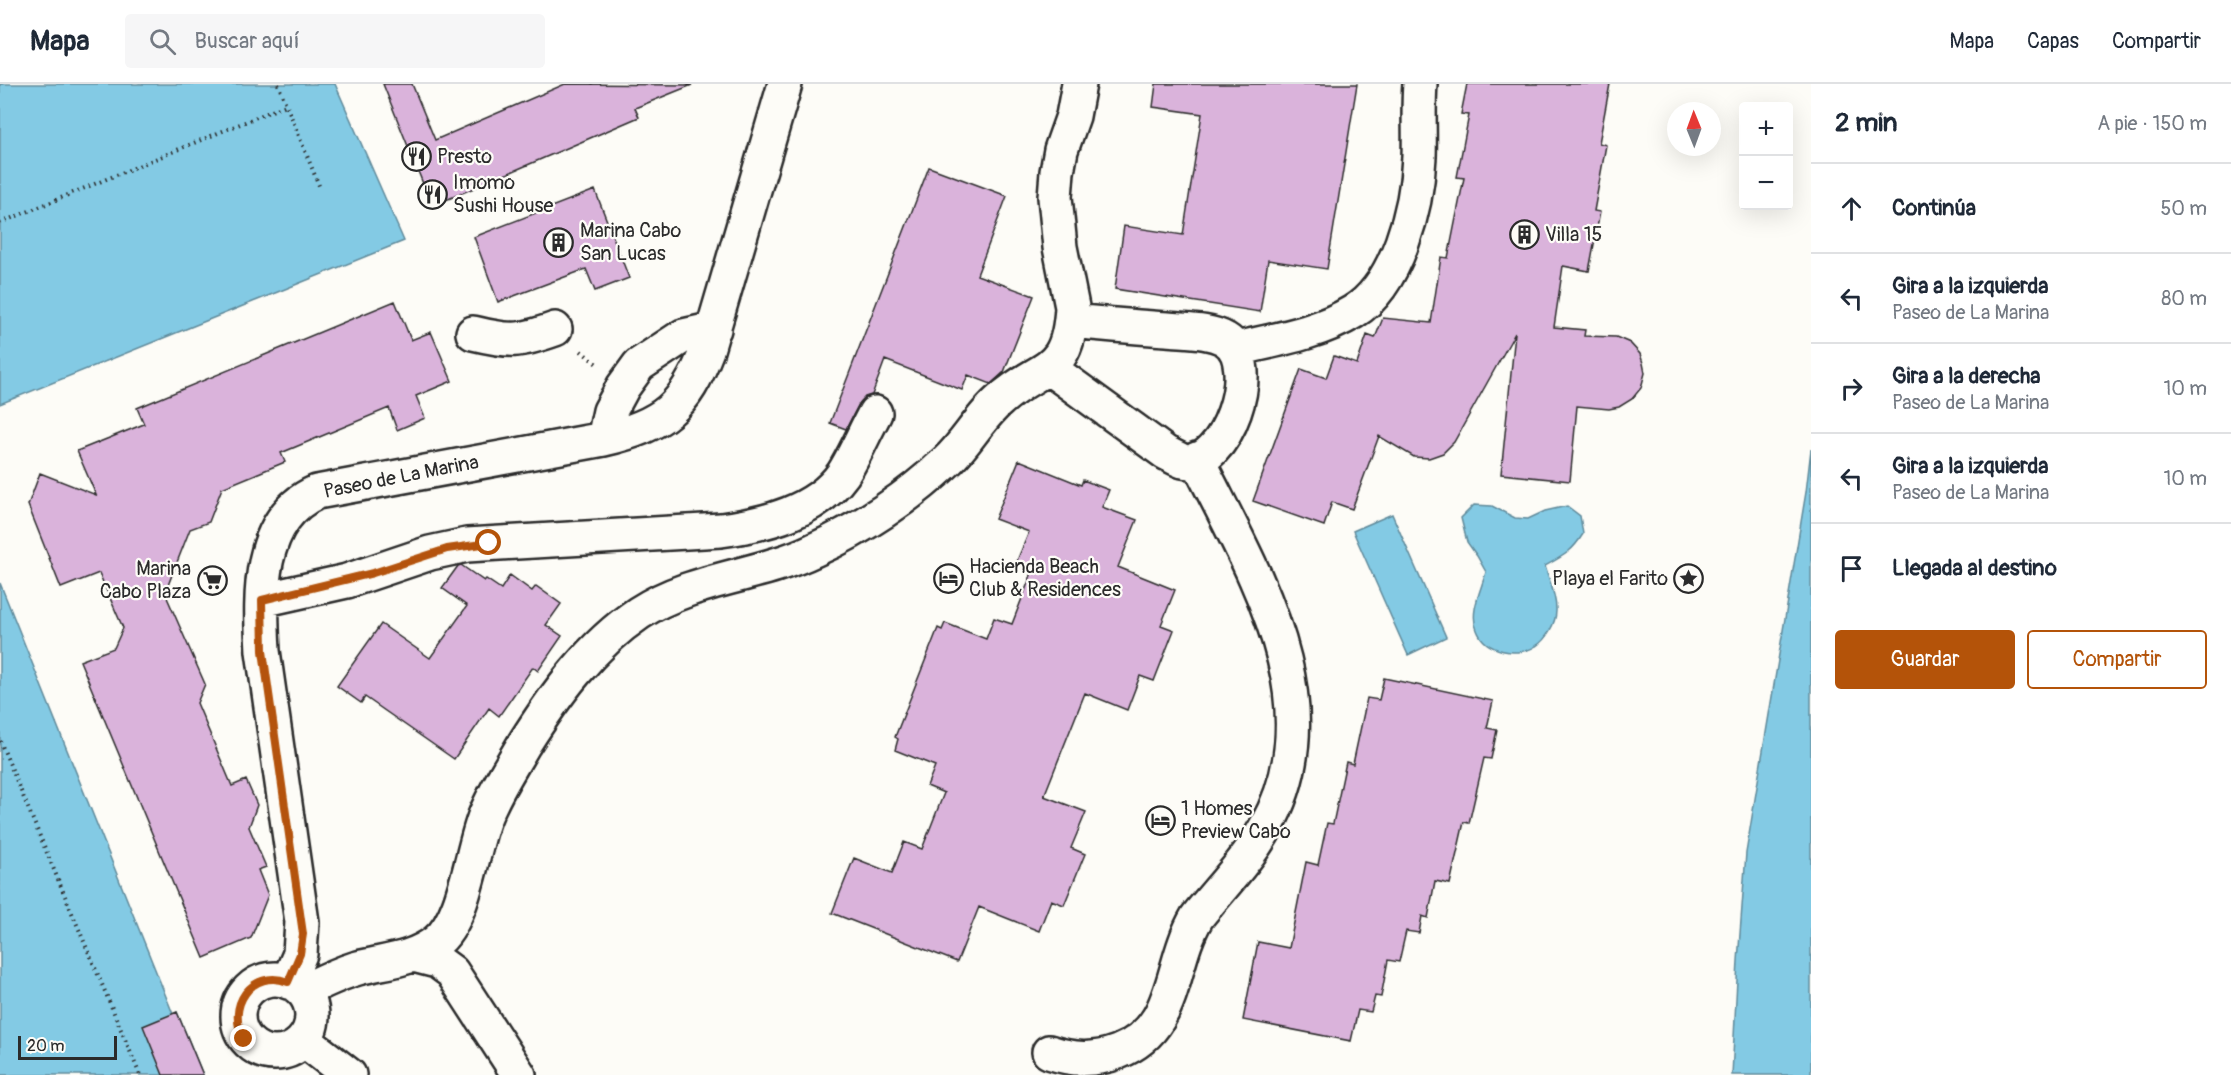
<!DOCTYPE html>
<html lang="es">
<meta charset="utf-8">
<style>
:root{--surface:#fff;--page:#f6f6f7;--text:#1f2937;--muted:#747a83;--line:#e0e1e3;--accent:#b45309}
body{margin:0;font-family:Pangolin,sans-serif;background:var(--page);color:var(--text)}
.controls{position:absolute;right:18px;top:18px;display:grid;overflow:hidden;border-radius:6px;box-shadow:0 6px 24px #0002}
.controls button{width:54px;height:54px;display:grid;place-items:center;padding:0;border:0;border-bottom:2px solid var(--line);background:var(--surface);color:var(--text);font:30px sans-serif}
.compass{position:absolute;left:1667px;top:18px;width:54px;height:54px;border-radius:50%;background:var(--surface);box-shadow:0 6px 24px #0002;rotate:359deg}
.scale{position:absolute;left:18px;bottom:15px;width:99px;box-sizing:border-box;padding-left:6px;border:3px solid #2b2b2b;border-top:0;font-size:16px;line-height:21px;white-space:nowrap;color:#2b2b2b;-webkit-text-stroke:4px #fdfcf7;paint-order:stroke}
.stop{position:absolute;width:18px;height:18px;margin:-14px;border:4px solid #b45309;border-radius:50%;background:#fff}
.stop.end{background:#b45309;border-color:#fff;box-shadow:0 2px 6px #0008}
.list{margin:0;padding:0;list-style:none}
h2{display:flex;justify-content:space-between;align-items:center;height:78px;margin:0;padding:0 24px;font-size:26px}
h2 small{font-size:20px;font-weight:400;color:var(--muted)}
.list li{display:grid;grid-template-columns:39px 1fr auto;gap:18px;align-items:center;box-sizing:border-box;height:90px;padding:0 24px;border-top:2px solid var(--line)}
.list b{display:block;font-size:22px;white-space:nowrap}
.list p{margin:0;font-size:20px;white-space:nowrap;color:var(--muted)}
.list em{font-size:20px;font-style:normal;color:var(--muted)}
.actions{display:flex;gap:12px;padding:18px 24px}
.actions a{flex:1;padding:14px 0;border:2px solid var(--accent);border-radius:6px;text-align:center;font-size:21px;color:var(--accent)}
.actions .main{background:var(--accent);color:#fff}
.icon{flex:none;width:33px;height:33px;fill:none;stroke:currentColor;stroke-width:2;stroke-linecap:round;stroke-linejoin:round}
.map{position:relative;flex:none;width:1811px;height:991px;overflow:hidden}
header{display:flex;align-items:center;gap:36px;box-sizing:border-box;height:84px;padding:0 30px;background:var(--surface);border-bottom:2px solid var(--line)}
header strong{font-size:28px}
nav{display:flex;gap:33px;margin-inline-start:auto;font-size:21px}
.search{width:420px;height:54px;background:var(--page);display:flex;align-items:center;gap:15px;box-sizing:border-box;padding:0 21px;border-radius:6px;color:var(--muted);font-size:22px}
main{display:flex}
aside{flex:1;background:var(--surface)}
.map>svg:first-child{display:block}
.water{fill:#83cae4;stroke:#608a9a;stroke-width:1.5}
.building{fill:#dab3db;stroke:#2b2b2b;stroke-width:1.5}
.lines{fill:none;stroke-linecap:round;stroke-linejoin:round}
.minor-casing{stroke:#2b2b2b;stroke-width:38}
.path{stroke:#2b2b2b;stroke-width:4;stroke-dasharray:1.5 4.5;stroke-linecap:butt}
.minor{stroke:#fdfcf7;stroke-width:33}
.route{stroke:#b45309;stroke-width:8}
.labels{text-anchor:middle;stroke-width:4.5;stroke-linejoin:round;paint-order:stroke}
.poi-label{font-size:20px;fill:#2b2b2b;stroke:#fdfcf7;text-anchor:start}
.street-label{font-size:20px;fill:#2b2b2b;stroke:#fdfcf7}
</style>
<header>
<strong>Mapa</strong>
<div class="search"><svg class="icon" aria-label="search" viewBox="0 0 24 24"><circle cx="10" cy="10" r="6"/><path d="M15 15l6 6"/></svg>Buscar aquí</div>
<nav><a>Mapa</a><a>Capas</a><a>Compartir</a></nav>
</header>
<main>
<div class="map">
<svg width="1811" height="991" viewBox="0 0 1811 991">
<rect width="100%" height="100%" fill="#fdfcf7"/>
<filter id="ink" filterUnits="userSpaceOnUse"><feTurbulence type="fractalNoise" baseFrequency=".0167" numOctaves="2"/><feDisplacementMap in="SourceGraphic" scale="12" xChannelSelector="R" yChannelSelector="G"/><feConvolveMatrix kernelMatrix="1 2 1 2 8 2 1 2 1" color-interpolation-filters="sRGB"/></filter>
<g filter="url(#ink)">
<path class="water" d="M0,0H335L404,157L0,320Z
M1811,365V991H1732L1738,877L1746,769L1806,408Z
M1474,421L1492,422L1515,434L1528,435L1545,427L1567,422L1580,432L1583,450C1572,468 1563,472 1545,482C1549,496 1557,513 1556,527C1556,539 1546,556 1536,562C1518,574 1485,568 1477,546C1469,529 1481,506 1486,488L1477,472L1467,458L1461,434Z
M1392,430L1446,553L1408,571L1353,447Z
M0,499L173,930L177,928L203,991H0Z"/>
<path class="building" d="M383,0H412L435,56L565,0L692,1L635,24L639,33L432,122Z
M1156,0H1357L1327,185L1268,176L1260,228L1115,205L1124,142L1183,151L1202,30L1153,23Z
M1467,0H1610L1599,59L1606,61L1594,127L1600,128L1589,187L1563,182L1554,243L1585,246L1584,252L1616,253L1630,259L1640,270L1643,279L1645,289L1641,304L1632,315L1619,323L1609,325L1577,322L1570,397L1501,390L1515,249L1454,358L1443,369L1429,374L1414,373L1379,352L1352,425L1332,418L1324,442L1253,417L1301,285L1326,294L1334,272L1357,280L1367,251L1375,254L1383,234L1431,239L1441,173L1448,174L1464,94L1457,93L1469,31L1461,30Z
M929,83L1007,112L977,191L1034,212L1004,288L991,300L968,291L962,306L885,276L872,311L865,313L859,320L846,345L830,339Z
M595,106L629,194L595,207L586,185L498,218L474,153Z
M395,217L411,256L431,248L452,297L416,312L425,334L397,346L389,324L281,369L285,378L222,404L209,438L190,445L165,509L205,600L197,619L232,702L246,696L257,721L249,743L266,783L258,786L268,811L251,854L204,874L80,577L114,564L123,544L99,489L61,504L28,421L40,389L96,411L77,367L144,340L137,324Z
M1019,376L1081,401L1083,396L1109,406L1102,423L1137,436L1118,483L1175,506L1161,541L1174,546L1154,597L1140,592L1127,626L1085,609L1044,712L1086,728L1071,764L1085,770L1064,821L1051,816L1039,847L979,823L957,878L832,829L854,774L892,789L904,758L922,765L944,709L927,702L935,682L895,666L898,655L895,653L938,544L942,546L945,539L986,555L994,534L1012,540L1033,486L1016,479L1029,448L995,435Z
M461,481L484,497L486,495L501,505L510,491L532,507L536,502L561,520L546,541L562,552L538,587L533,583L499,632L489,624L454,675L365,613L361,619L337,602L381,540L430,574L467,522L442,504L458,482Z
M1384,594L1493,617L1487,644L1497,646L1491,675L1484,674L1469,739L1464,738L1450,800L1435,797L1428,834L1422,832L1419,849L1406,847L1399,878L1388,876L1381,913L1375,912L1371,928L1358,926L1351,957L1243,936L1258,858L1289,864L1306,778L1318,781L1327,739L1333,740L1346,678L1353,680L1367,614L1379,616Z
M177,928L203,991H163L143,942Z"/>
<g class="lines">
<defs>
<path id="minor" d="M473,249C510,258 519,258 555,245
M1236,265C1274,256 1319,249 1353,228C1398,201 1417,122 1419,73C1420,49 1418,24 1420,0
M1049,284L1166,369C1171,371 1177,375 1183,377C1225,387 1264,278 1225,255C1208,246 1186,247 1167,245C1135,243 1103,240 1071,237
M604,355L610,327L623,303L639,281L683,252L714,245
M262,516L347,497L430,469L467,461L721,446C765,440 816,428 843,390C855,371 864,349 875,329
M414,871L437,877L452,888L519,991
M238 932a37 37 0 1 1 74 0a37 37 0 1 1-74 0Z
M288,898L300,870L302,838L263,567C260,511 257,434 317,408L604,355C663,341 685,323 707,266L785,0
M302,907C321,899 339,889 358,884C385,877 413,876 436,858C465,836 471,767 485,732C495,707 510,684 524,660C555,611 590,562 639,529C692,494 758,493 814,466C861,445 909,413 946,378C966,360 979,334 1000,316C1042,278 1068,293 1072,223L1060,163L1055,113L1057,88L1061,66L1073,32L1079,0
M304,956L349,991
M1049,968C1073,976 1094,977 1118,968C1179,944 1168,882 1197,833C1220,804 1248,776 1266,743C1336,618 1252,487 1197,375"/>
</defs>
<use href="#minor" class="minor-casing"/>
<path class="path" d="M278,0L320,104
M0,139L286,21
M581,267L598,281
M0,657L140,991"/>
<use href="#minor" class="minor"/>
</g>
</g>
<g class="lines" filter="url(#ink)">
<path class="route" d="M244,955C225,923 252,884 288,898L300,870L303,850L263,567L262,516L373,489L447,465L489,459"/>
</g>
<defs>
<symbol id="restaurant-ring" viewBox="-11 -11 22 22"><circle r="9.5" fill="#fdfcf7" stroke="#2b2b2b" stroke-width="1.5"/><path d="M-5-6h1v4h1v-4h1v4h1v-4h1v5L-1.5 .5V6h-2V.5L-5-1ZM5-6V6H3V1.5H1.5Q1.5-4 5-6Z" fill="#2b2b2b"/></symbol>
<symbol id="building-ring" viewBox="-11 -11 22 22"><circle r="9.5" fill="#fdfcf7" stroke="#2b2b2b" stroke-width="1.5"/><path d="M-4-6H4V6H1V3H-1V6H-4ZM-2.5-4.3h1.7v1.8h-1.7ZM.8-4.3h1.7v1.8H.8ZM-2.5-1h1.7V.8h-1.7ZM.8-1h1.7V.8H.8Z" fill="#2b2b2b"/></symbol>
<symbol id="hotel-ring" viewBox="-11 -11 22 22"><circle r="9.5" fill="#fdfcf7" stroke="#2b2b2b" stroke-width="1.5"/><path d="M-6-4.5h1.5V1H6V5H4.5V3h-9V5H-6ZM-4 0a1.8 1.8 0 1 1 3.6 0ZM.5 0V-2.5h3Q6-2.5 6 0Z" fill="#2b2b2b"/></symbol>
<symbol id="sight-ring" viewBox="-11 -11 22 22"><circle r="9.5" fill="#fdfcf7" stroke="#2b2b2b" stroke-width="1.5"/><path d="M0-6L1.8-2.2L6-1.7L2.9 1.2L3.7 5.4L0 3.3L-3.7 5.4L-2.9 1.2L-6-1.7L-1.8-2.2Z" fill="#2b2b2b"/></symbol>
<symbol id="supermarket-ring" viewBox="-11 -11 22 22"><circle r="9.5" fill="#fdfcf7" stroke="#2b2b2b" stroke-width="1.5"/><path d="M-6-5.5h2.5l.6 2H6L4.5 2H-2.5L-4.4-4H-6ZM-1.5 3.2a1.3 1.3 0 1 0 .1 0ZM3 3.2a1.3 1.3 0 1 0 .1 0Z" fill="#2b2b2b"/></symbol>
</defs>
<g fill-rule="evenodd">
<use href="#restaurant-ring" x="400" y="56" width="33" height="33"/>
<use href="#restaurant-ring" x="416" y="94" width="33" height="33"/>
<use href="#building-ring" x="1508" y="134" width="33" height="33"/>
<use href="#building-ring" x="542" y="142" width="33" height="33"/>
<use href="#hotel-ring" x="932" y="478" width="33" height="33"/>
<use href="#sight-ring" x="1672" y="478" width="33" height="33"/>
<use href="#supermarket-ring" x="196" y="480" width="33" height="33"/>
<use href="#hotel-ring" x="1144" y="720" width="33" height="33"/>
</g>
<g class="labels">
<g class="poi-label">
<text x="437" y="79">Presto</text>
<text x="453" y="105">Imomo<tspan x="453" dy="23">Sushi House</tspan></text>
<text x="580" y="153">Marina Cabo<tspan x="580" dy="23">San Lucas</tspan></text>
<text x="1545" y="157">Villa 15</text>
<text x="969" y="489">Hacienda Beach<tspan x="969" dy="23">Club &amp; Residences</tspan></text>
<text x="191" y="491" text-anchor="end">Marina<tspan x="191" dy="23">Cabo Plaza</tspan></text>
<text x="1668" y="501" text-anchor="end">Playa el Farito</text>
<text x="1181" y="731">1 Homes<tspan x="1181" dy="23">Preview Cabo</tspan></text>
</g>
<g class="street-label">
<text transform="translate(401 392) rotate(-11)" y="7">Paseo de La Marina</text>
</g>
</g>
</svg>
<div class="controls">
<button>+</button>
<button>−</button>
</div>
<svg class="compass" viewBox="-18 -18 36 36"><path d="M0-13l5 13h-10z" fill="#e53935"/><path d="M0 13l5-13h-10z" fill="#747a83"/></svg>
<div class="scale">20 m</div>
<div class="stop" style="left:489px;top:459px"></div>
<div class="stop end" style="left:244px;top:955px"></div>
</div>
<aside>
<h2>2 min<small>A pie · 150 m</small></h2>
<ul class="list">
<li><svg class="icon" aria-label="ahead" viewBox="0 0 24 24"><path d="M12 20V5M6 11l6-6 6 6"/></svg><div><b>Continúa</b></div><em>50 m</em></li>
<li><svg class="icon" aria-label="left" viewBox="0 0 24 24"><path d="M17 20v-9H6M10 6l-5 5 5 5"/></svg><div><b>Gira a la izquierda</b><p>Paseo de La Marina</p></div><em>80 m</em></li>
<li><svg class="icon" aria-label="right" viewBox="0 0 24 24"><path d="M7 20v-9h11M14 6l5 5-5 5"/></svg><div><b>Gira a la derecha</b><p>Paseo de La Marina</p></div><em>10 m</em></li>
<li><svg class="icon" aria-label="left" viewBox="0 0 24 24"><path d="M17 20v-9H6M10 6l-5 5 5 5"/></svg><div><b>Gira a la izquierda</b><p>Paseo de La Marina</p></div><em>10 m</em></li>
<li><svg class="icon" aria-label="arrive" viewBox="0 0 24 24"><path d="M6 21V4h12l-3 4 3 4H6"/></svg><div><b>Llegada al destino</b></div></li>
</ul>
<div class="actions"><a class="main">Guardar</a><a>Compartir</a></div>
</aside>
</main>
